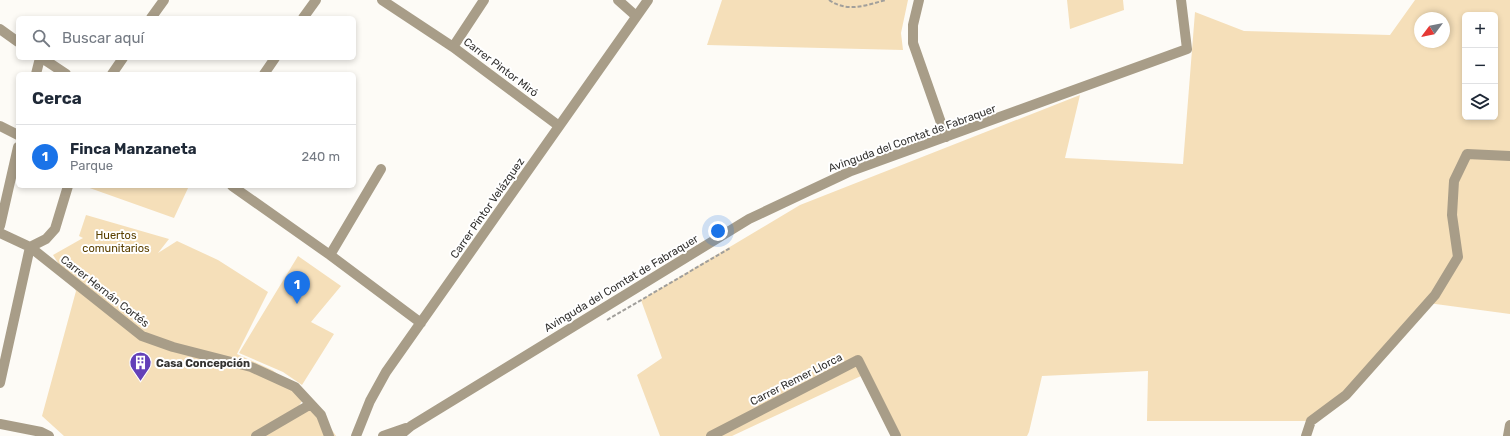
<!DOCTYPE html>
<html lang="es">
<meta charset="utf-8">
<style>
:root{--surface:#fff;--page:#f6f6f7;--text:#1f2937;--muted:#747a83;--line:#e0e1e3;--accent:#1a73e8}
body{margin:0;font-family:Rubik,sans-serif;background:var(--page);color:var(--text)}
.controls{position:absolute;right:12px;top:12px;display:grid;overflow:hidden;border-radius:6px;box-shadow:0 2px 6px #0003}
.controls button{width:36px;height:36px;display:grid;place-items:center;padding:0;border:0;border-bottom:1px solid var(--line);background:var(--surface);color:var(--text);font:20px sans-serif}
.compass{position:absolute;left:1414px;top:12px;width:36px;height:36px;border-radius:50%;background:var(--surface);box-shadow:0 2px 6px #0003;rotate:238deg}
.you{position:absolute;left:718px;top:231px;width:14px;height:14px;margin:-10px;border:3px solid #fff;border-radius:50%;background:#1a73e8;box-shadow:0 0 0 6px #1a73e833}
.badge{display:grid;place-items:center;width:26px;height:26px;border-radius:50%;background:var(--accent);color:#fff;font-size:13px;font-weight:700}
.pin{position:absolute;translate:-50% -33px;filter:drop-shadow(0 1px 2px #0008)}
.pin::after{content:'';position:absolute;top:21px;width:14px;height:12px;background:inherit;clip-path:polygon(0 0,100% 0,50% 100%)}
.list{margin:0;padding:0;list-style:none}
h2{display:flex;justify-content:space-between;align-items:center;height:52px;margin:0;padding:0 16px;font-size:17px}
h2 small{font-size:13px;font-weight:400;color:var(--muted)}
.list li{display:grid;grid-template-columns:26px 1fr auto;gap:12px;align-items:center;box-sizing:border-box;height:64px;padding:0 16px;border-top:1px solid var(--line)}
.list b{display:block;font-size:15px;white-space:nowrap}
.list p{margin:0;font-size:13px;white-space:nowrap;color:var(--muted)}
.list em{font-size:13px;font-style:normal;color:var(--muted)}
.icon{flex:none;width:22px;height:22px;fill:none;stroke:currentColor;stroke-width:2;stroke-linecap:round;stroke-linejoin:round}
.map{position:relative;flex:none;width:1510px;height:436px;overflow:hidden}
.search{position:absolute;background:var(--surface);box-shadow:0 2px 6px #0003;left:16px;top:16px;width:340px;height:44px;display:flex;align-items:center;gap:10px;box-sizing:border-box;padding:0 14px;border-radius:6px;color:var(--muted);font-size:15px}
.panel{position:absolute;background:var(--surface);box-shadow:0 2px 6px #0003;left:16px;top:72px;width:340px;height:116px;border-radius:6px}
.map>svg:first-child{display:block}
.green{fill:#f5dfb9;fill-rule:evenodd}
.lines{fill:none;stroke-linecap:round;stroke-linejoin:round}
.path{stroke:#a19f9b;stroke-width:2;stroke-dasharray:4 2;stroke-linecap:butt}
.minor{stroke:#a89d88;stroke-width:10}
.labels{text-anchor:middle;stroke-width:4;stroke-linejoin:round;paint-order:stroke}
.street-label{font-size:11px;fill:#343331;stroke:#fff}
.park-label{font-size:11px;fill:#5b4000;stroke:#fff}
.poi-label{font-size:11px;font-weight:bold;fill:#343331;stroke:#fff;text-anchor:start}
</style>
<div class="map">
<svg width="1510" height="436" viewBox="0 0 1510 436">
<rect width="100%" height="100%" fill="#fdfbf6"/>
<path class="green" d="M722,0H908L901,33L903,50L707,45Z
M1067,0H1123L1124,10L1070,29Z
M1415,0H1510V314L1428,303L1346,395L1311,421H1147L1148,371L1042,376L1029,432L1027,436H895L861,376L732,436H660L637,375L662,358L641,300L800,205L1080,95L1065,158L1183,164L1195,12L1244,31L1390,35ZM1465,15H1495V117H1465ZM1420,18H1444V42H1420Z
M84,186H189L174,218Z
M86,215L169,239L158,253L177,241L218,260L268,292L237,354L272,370L307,394L294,413L311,404L322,415L336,436H64L42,416L76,291L53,255L83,238L79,236Z
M298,256L341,286L311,322L334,334L302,385L283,372L239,353Z"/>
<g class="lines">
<path class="path" d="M829,0C848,13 866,5 886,0
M607,320L730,248"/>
<path class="minor" d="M382,0L453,47L559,126
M618,0L636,16
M919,0L913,25V43L946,137
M151,18L164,0
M303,18L316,0
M0,29L18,42
M453,47L484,0
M42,58L66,74
M36,74L40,58
M112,74L123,58
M264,74L275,58
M0,126L18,135
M232,186L330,255L421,323
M0,226L18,147
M0,233L30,247L142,336L173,347L251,367L295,387L321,415L329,436
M30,247L46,239L55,229L68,186
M330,255L381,169
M0,383L30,247
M0,424L41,432L49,436
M256,436L311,404
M356,436L370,401L386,372L648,0
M383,436L406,428
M399,436L411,426L749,219L851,171L1187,49L1181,0
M711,436L858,360L896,436
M1306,436L1311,421L1346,395L1435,295L1458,257L1452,215L1454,181L1467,154L1510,156
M1508,436L1510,425"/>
</g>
<defs>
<symbol id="building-pin" viewBox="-11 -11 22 30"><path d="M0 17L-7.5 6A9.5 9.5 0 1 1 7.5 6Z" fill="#6340b8" stroke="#fff"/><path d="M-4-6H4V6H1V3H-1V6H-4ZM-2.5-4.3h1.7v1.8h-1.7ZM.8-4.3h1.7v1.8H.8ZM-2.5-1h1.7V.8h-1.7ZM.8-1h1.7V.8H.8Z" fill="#fff"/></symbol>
</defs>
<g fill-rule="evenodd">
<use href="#building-pin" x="128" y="350" width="25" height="34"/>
</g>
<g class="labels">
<g class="street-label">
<text transform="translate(501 67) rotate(37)" y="4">Carrer Pintor Miró</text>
<text transform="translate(912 138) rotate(-20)" y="4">Avinguda del Comtat de Fabraquer</text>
<text transform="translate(487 208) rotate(-55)" y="4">Carrer Pintor Velázquez</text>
<text transform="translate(621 283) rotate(-31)" y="4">Avinguda del Comtat de Fabraquer</text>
<text transform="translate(105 291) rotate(38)" y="4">Carrer Hernán Cortés</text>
<text transform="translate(796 379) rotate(-27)" y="4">Carrer Remer Llorca</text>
</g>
<g class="park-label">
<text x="116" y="239">Huertos<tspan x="116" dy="13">comunitarios</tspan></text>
</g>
<g class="poi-label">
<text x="156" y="367">Casa Concepción</text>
</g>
</g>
</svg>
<div class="controls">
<button>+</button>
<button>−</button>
<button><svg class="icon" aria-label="layers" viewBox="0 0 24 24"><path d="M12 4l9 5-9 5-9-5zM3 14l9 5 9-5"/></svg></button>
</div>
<svg class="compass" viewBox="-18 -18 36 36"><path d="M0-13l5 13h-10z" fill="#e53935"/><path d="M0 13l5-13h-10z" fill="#747a83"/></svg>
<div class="you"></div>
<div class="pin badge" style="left:297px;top:304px">1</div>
<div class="search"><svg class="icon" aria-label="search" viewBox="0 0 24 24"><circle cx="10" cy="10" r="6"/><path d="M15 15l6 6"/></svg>Buscar aquí</div>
<section class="panel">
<h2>Cerca<small></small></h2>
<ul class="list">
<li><span class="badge">1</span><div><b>Finca Manzaneta</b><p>Parque</p></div><em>240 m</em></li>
</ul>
</section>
</div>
